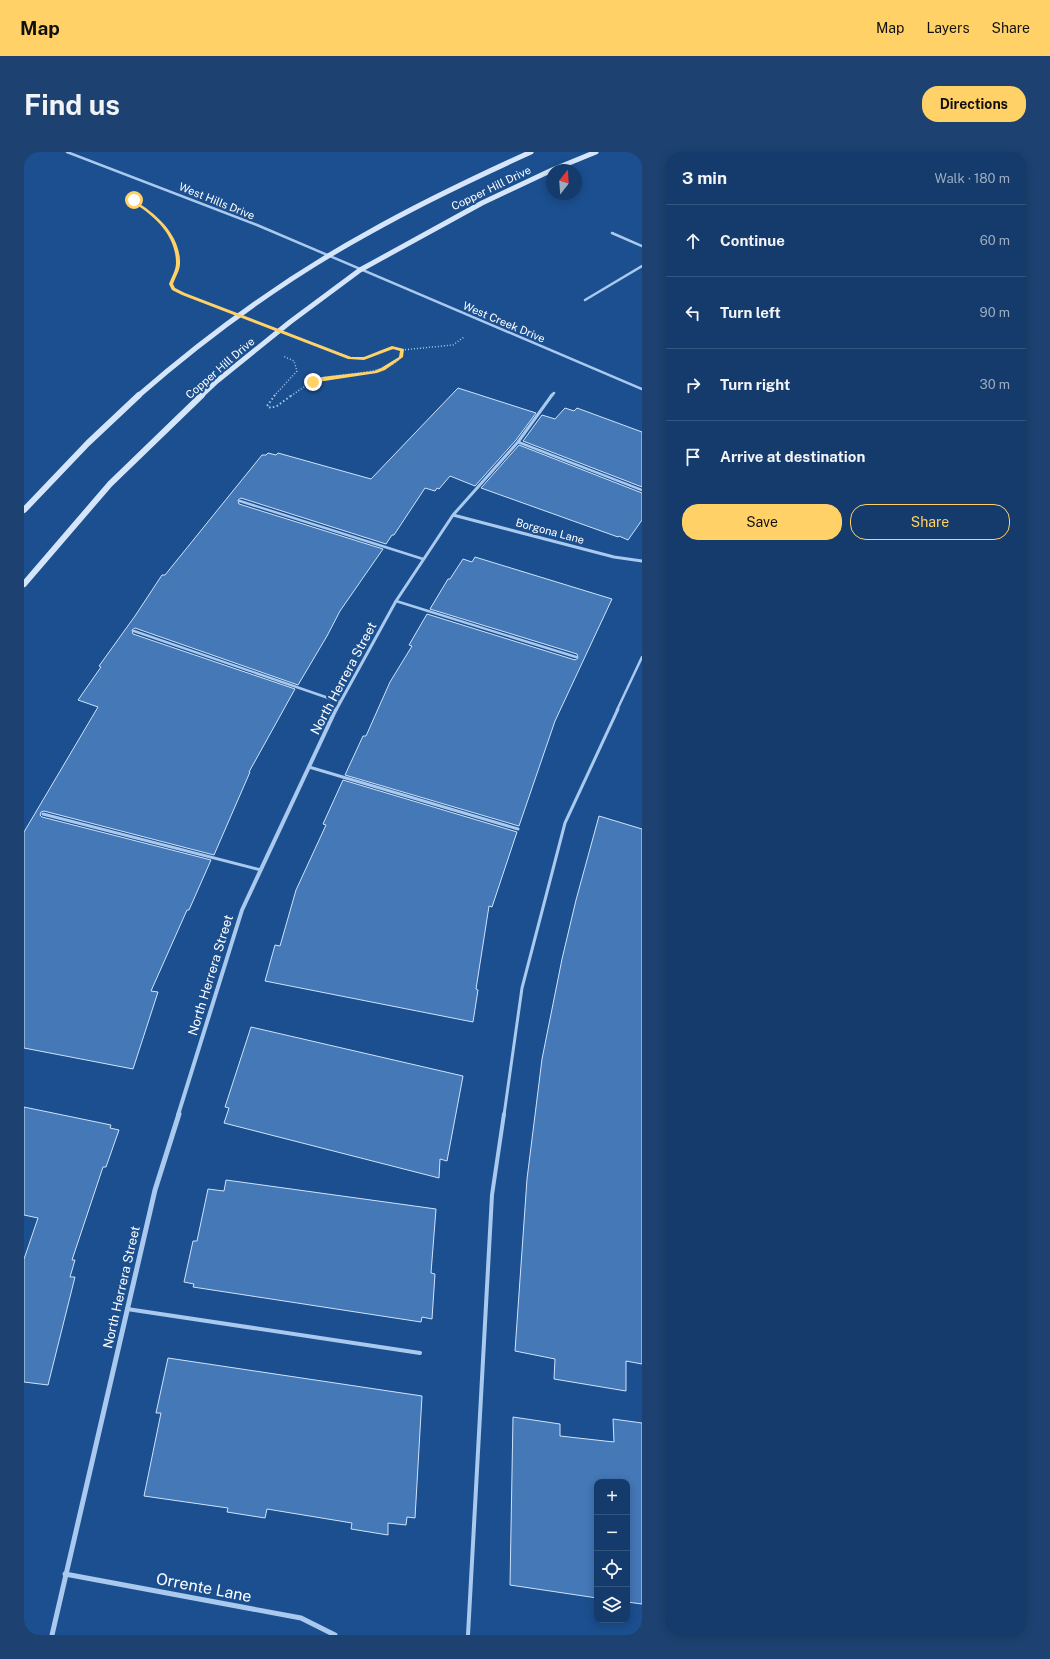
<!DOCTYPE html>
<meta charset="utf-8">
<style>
:root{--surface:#143b6b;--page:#1d4271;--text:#f1f3f6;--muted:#9dadc1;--line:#33557e;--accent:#ffd166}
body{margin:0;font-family:"Public Sans",sans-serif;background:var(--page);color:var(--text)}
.controls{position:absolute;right:12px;bottom:12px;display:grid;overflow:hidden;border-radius:8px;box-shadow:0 2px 10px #0003}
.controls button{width:36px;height:36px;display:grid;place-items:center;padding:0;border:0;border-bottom:1px solid var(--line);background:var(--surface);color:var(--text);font:20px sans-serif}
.compass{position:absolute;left:522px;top:12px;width:36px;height:36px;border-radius:50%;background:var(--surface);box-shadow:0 2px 10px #0003;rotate:17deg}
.stop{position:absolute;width:12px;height:12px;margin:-9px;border:3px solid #ffd166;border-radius:50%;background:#fff}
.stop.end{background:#ffd166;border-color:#fff;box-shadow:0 1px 4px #0008}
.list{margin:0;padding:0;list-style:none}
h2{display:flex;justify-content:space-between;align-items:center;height:52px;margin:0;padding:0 16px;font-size:17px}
h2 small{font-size:13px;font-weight:400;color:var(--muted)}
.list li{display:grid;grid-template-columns:26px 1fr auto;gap:12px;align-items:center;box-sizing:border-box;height:72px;padding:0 16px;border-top:1px solid var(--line)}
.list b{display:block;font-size:15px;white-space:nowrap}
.list em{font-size:13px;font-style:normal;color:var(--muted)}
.actions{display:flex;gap:8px;padding:12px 16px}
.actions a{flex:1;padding:9px 0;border:1px solid var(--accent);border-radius:16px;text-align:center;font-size:14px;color:var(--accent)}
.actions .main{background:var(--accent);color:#111}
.icon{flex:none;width:22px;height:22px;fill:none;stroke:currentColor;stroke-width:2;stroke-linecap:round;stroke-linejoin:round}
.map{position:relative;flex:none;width:618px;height:1483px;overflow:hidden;border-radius:16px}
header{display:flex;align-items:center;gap:24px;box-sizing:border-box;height:56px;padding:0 20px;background:var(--accent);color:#111}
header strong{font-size:19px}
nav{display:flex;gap:22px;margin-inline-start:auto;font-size:14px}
.intro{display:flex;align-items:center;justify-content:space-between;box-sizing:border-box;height:96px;padding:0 24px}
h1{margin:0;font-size:28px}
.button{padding:10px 18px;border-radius:16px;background:var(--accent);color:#111;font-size:14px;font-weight:700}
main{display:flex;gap:24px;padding:0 24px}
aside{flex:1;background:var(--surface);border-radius:16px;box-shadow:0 2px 10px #0003}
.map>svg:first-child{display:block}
.building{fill:#4478b7;stroke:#cfe3fa}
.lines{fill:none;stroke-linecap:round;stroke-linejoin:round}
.path-far1{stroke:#a9c9ee;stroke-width:1.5;stroke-dasharray:1 2;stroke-linecap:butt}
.path{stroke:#a9c9ee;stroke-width:2;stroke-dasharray:1.5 2.5;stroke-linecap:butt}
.lane-far2{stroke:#a9c9ee;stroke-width:2.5}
.lane-far1{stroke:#a9c9ee;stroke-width:3}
.lane{stroke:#a9c9ee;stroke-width:4}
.street-far3{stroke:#a9c9ee;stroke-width:2.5}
.street-far2{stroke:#a9c9ee;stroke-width:3}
.street-far1{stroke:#a9c9ee;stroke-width:4}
.street{stroke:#a9c9ee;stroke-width:5}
.secondary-far1{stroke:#d6e6fa;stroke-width:5}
.secondary{stroke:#d6e6fa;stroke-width:6}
.path-bridge{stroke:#a9c9ee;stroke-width:1.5;stroke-dasharray:1 2;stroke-linecap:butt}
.route{fill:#ffd166}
.labels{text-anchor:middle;stroke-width:4;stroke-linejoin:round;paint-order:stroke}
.far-street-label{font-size:11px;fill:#fff;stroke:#1b4f8f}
.street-label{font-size:13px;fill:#fff;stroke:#1b4f8f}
.near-street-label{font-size:16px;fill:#fff;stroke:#1b4f8f}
</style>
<header>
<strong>Map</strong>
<nav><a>Map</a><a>Layers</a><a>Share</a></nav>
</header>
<div class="intro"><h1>Find us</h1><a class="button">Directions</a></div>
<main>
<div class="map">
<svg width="618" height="1483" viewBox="0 0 618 1483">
<rect width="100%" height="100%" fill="#1b4f8f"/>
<path class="building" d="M434,236L512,261L492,288L451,334L426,324L415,337L413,336L411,339L401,336L370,383H368L362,392L217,346L214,348L215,352L359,397L316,459L303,484L274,533L111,476L108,478L109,482L271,537L225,620H226L190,703L20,659L17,660L16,663L18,665L187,708L165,758H163L127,839L134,840L109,917L0,896V680L74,555L54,548L77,515L75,514L111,464L138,423H141L238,303H242L244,301L252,303L254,301L347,327Z
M541,256L550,259L553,256L618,280V335L499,289L518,263L531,267Z
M495,293L618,341V368L604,388L595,384L594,385L457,336Z
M451,405L588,447L531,569L495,674L321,623L339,584H342L366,530L388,494L385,493L403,462L551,508L554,506L553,502L406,457L424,427H426L439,407L448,410Z
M319,628L493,680L468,755L465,754L452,837L454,838L449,870L241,829L251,793L256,794L272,738L302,673L299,672Z
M575,664L618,677V1212L602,1209V1239L530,1227L531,1207L491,1199L503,1027L518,907L538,807L552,748Z
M227,875L439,924L423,1009L416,1007L415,1026L200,971L205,956L201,955Z
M0,955L87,973L86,976L95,978L82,1015H79L48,1108H51L46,1125H51L24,1233L0,1230V1107L14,1066L0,1063Z
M202,1028L412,1057L407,1121L411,1122L408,1167L398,1165L397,1170L169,1135L170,1132L160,1130L169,1089H173L184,1037L200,1039Z
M144,1206L398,1244L391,1366L383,1365L382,1373L364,1371V1383L327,1377L328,1371L243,1357L241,1366L203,1360L204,1356L120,1344L137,1261H132Z
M489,1265L536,1272V1284L590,1290L589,1267L618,1271V1452L603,1450V1330H573V1446L486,1433Z"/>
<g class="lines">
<path class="path-far1" d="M110,47V49C132,63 157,85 154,113C153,121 148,127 147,134L159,142
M378,198L429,193L440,185
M250,244L273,219L270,209L259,204
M267,244C277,237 287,229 299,226C314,221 380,223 378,198C354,190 348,217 315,201"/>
<path class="path" d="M251,243L243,254L247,256L253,254L268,243"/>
<path class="lane-far2" d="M494,290L618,338
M216,349L399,407
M372,449L552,505
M110,479L316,550
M593,558L618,505"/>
<path class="lane-far1" d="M285,615L494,677
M19,662L237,718
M480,963L498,836L541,671L594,557"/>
<path class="lane" d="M103,1157L396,1201
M444,1483L468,1043L480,962"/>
<path class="street-far3" d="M43,0L233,73L618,237
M588,81L618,94
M561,148L618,114
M527,244L530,241"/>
<path class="street-far2" d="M429,363L590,405L618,409
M312,558L372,449L429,363L494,290L528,243"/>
<path class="street-far1" d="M154,963L218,758L312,557"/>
<path class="street" d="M41,1422L277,1466L311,1483
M28,1483L131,1038L155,962"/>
<path class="secondary-far1" d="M528,18L572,0
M114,244C184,183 262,126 344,81C397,51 452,25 507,0
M177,244L193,229L266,170L336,118L458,51L528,18"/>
<path class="secondary" d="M0,358L64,291L115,243
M0,432L86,332L178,243"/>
<path class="path-bridge" d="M159,142L315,201"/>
</g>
<path class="route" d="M108,47H111V49C133,62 157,84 156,112C156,118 151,126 149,132L151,136L161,141L327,205H340L368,194L380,197L379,205L361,218L353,221L287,231V229L298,225L350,219L357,216L375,205L376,199L369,197L340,208L324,207L158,143L148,138L145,132C147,126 152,118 152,111C152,83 130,63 108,50Z"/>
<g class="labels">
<g class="far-street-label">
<text transform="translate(467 36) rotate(-26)" y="4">Copper Hill Drive</text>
<text transform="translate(193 49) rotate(22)" y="4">West Hills Drive</text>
<text transform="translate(480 170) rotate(23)" y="4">West Creek Drive</text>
<text transform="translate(196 216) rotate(-41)" y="4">Copper Hill Drive</text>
<text transform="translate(526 379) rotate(15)" y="4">Borgona Lane</text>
</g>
<g class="street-label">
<text transform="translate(319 526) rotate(-62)" y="5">North Herrera Street</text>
<text transform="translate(186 823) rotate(-73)" y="5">North Herrera Street</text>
<text transform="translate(97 1135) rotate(-77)" y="5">North Herrera Street</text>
</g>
<g class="near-street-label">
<text transform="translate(180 1435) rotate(11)" y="6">Orrente Lane</text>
</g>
</g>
</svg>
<div class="controls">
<button>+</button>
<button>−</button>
<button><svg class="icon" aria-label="locate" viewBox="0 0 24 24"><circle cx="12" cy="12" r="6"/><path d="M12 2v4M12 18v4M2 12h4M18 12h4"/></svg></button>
<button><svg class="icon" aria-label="layers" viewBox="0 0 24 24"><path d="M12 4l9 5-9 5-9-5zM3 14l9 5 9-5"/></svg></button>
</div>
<svg class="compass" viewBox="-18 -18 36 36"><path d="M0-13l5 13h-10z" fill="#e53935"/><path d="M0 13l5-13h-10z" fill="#9dadc1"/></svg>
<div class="stop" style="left:110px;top:48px"></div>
<div class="stop end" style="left:289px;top:230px"></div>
</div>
<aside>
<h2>3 min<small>Walk · 180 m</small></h2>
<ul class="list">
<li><svg class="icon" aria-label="ahead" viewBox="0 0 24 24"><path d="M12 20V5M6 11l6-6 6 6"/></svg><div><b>Continue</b></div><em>60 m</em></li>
<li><svg class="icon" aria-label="left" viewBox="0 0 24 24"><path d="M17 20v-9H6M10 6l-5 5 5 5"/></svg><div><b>Turn left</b></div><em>90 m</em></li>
<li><svg class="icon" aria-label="right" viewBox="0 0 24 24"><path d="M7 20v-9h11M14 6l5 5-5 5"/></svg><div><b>Turn right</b></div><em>30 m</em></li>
<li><svg class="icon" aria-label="arrive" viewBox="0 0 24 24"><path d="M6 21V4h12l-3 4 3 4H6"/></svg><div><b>Arrive at destination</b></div></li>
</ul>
<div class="actions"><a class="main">Save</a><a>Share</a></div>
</aside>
</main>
